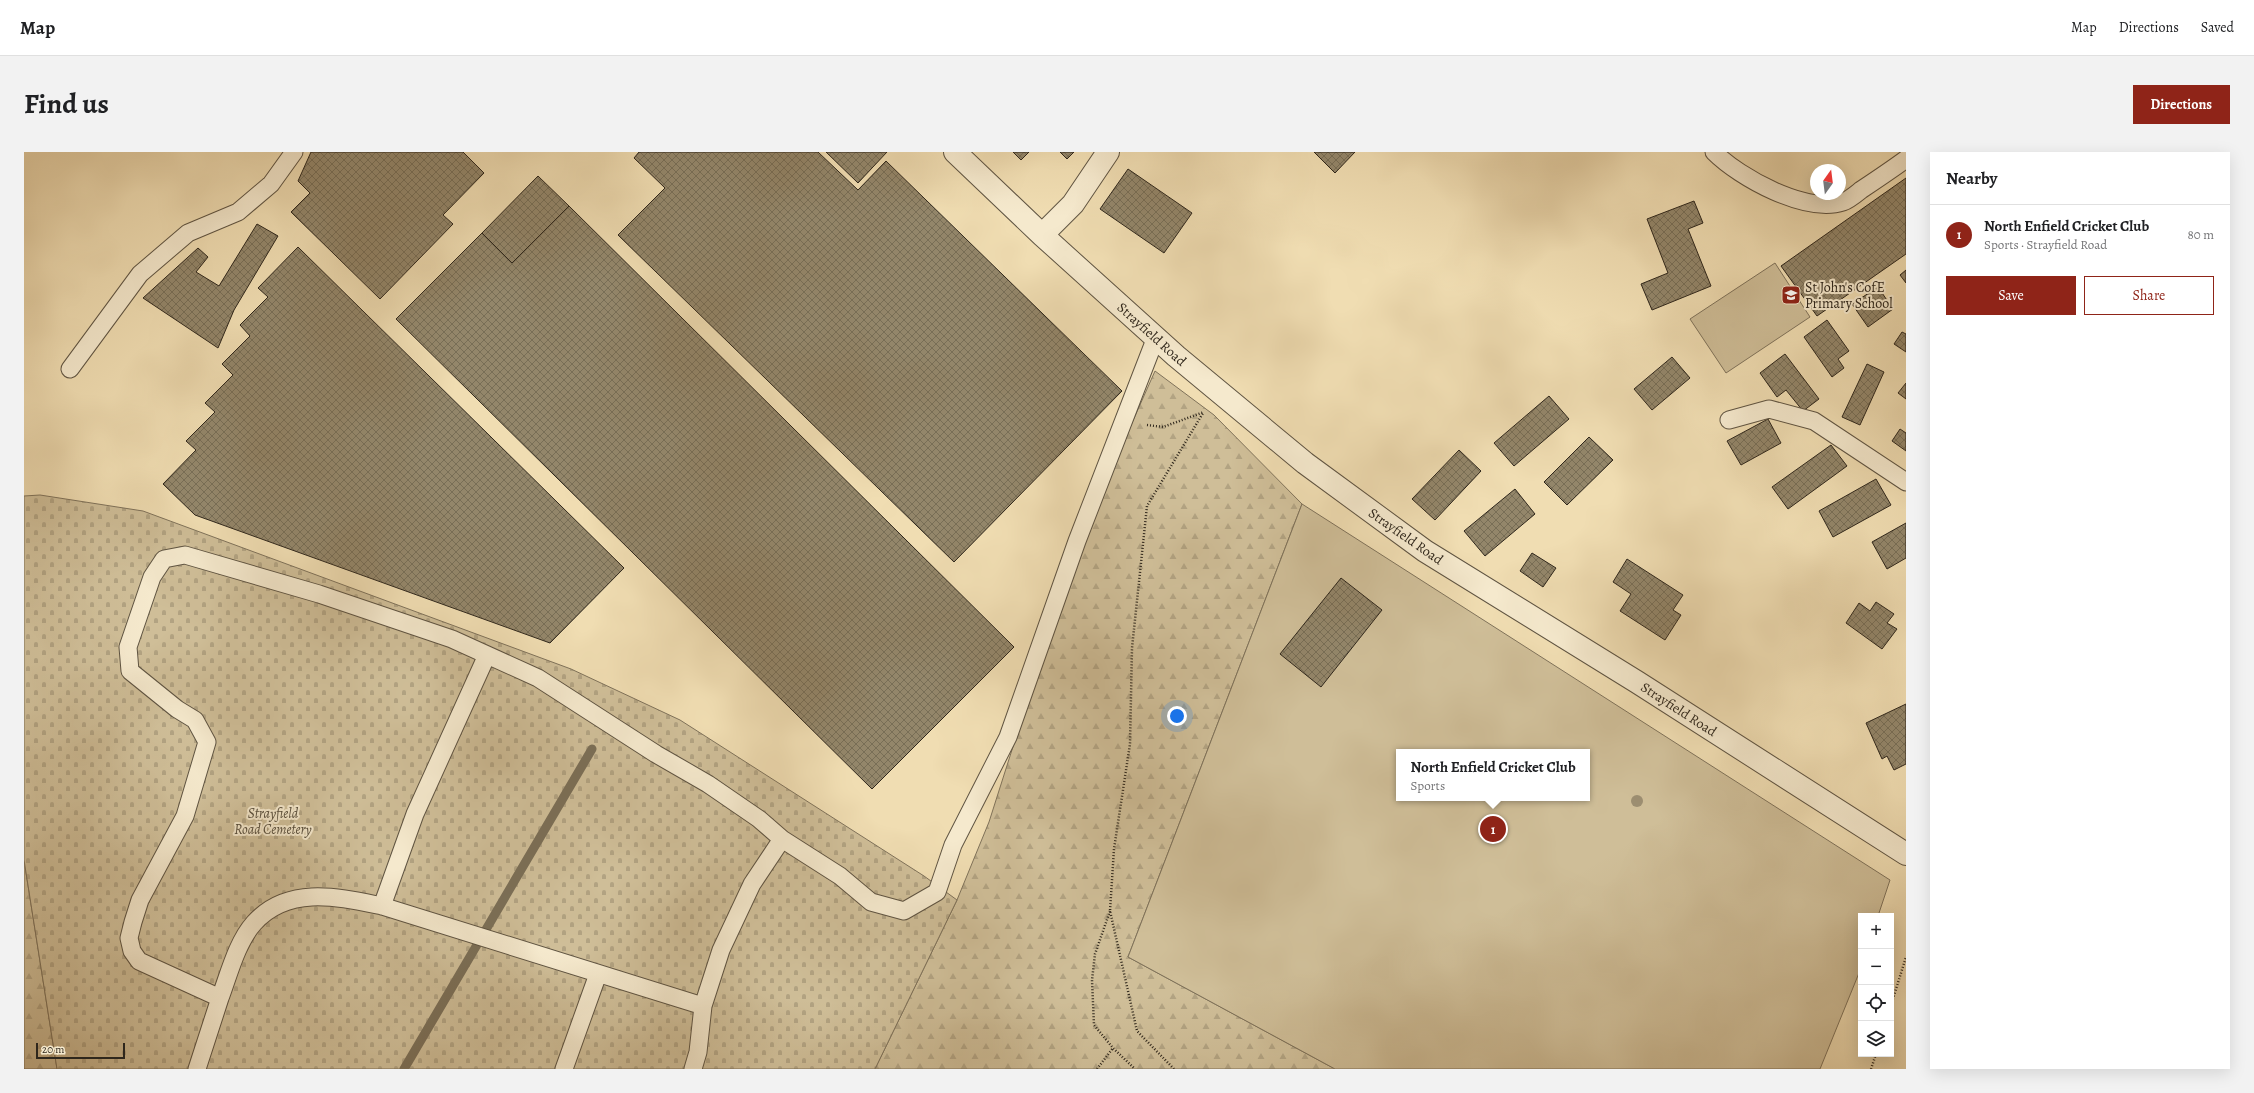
<!DOCTYPE html>
<meta charset="utf-8">
<style>
:root{--surface:#fff;--page:#f2f2f2;--text:#202124;--muted:#757577;--line:#e0e0e0;--accent:#8f2418}
body{margin:0;font-family:Alegreya,serif;background:var(--page);color:var(--text)}
.controls{position:absolute;right:12px;bottom:12px;display:grid;overflow:hidden;border-radius:0px;box-shadow:0 4px 16px #0002}
.controls button{width:36px;height:36px;display:grid;place-items:center;padding:0;border:0;border-bottom:1px solid var(--line);background:var(--surface);color:var(--text);font:20px sans-serif}
.compass{position:absolute;left:1786px;top:12px;width:36px;height:36px;border-radius:50%;background:var(--surface);box-shadow:0 4px 16px #0002;rotate:14deg}
.scale{position:absolute;left:12px;bottom:10px;width:89px;box-sizing:border-box;padding-left:4px;border:2px solid #2f271c;border-top:0;font-size:11px;line-height:14px;white-space:nowrap;color:#2f271c;-webkit-text-stroke:3px #f5e9cd;paint-order:stroke}
.you{position:absolute;left:1153px;top:564px;width:14px;height:14px;margin:-10px;border:3px solid #fff;border-radius:50%;background:#1a73e8;box-shadow:0 0 0 6px #1a73e833}
.badge{display:grid;place-items:center;width:26px;height:26px;border-radius:50%;background:var(--accent);color:#fff;font-size:13px;font-weight:700}
.pin{position:absolute;translate:-50% -50%;border:2px solid #fff;box-shadow:0 1px 4px #0006}
.popup{position:absolute;left:1372px;top:597px;width:194px;height:52px;box-sizing:border-box;display:grid;place-content:center;border-radius:0px;background:var(--surface);filter:drop-shadow(0 1px 3px #0005);font-size:13px;white-space:nowrap;color:var(--muted)}
.popup b{font-size:15px;color:var(--text)}
.popup::after{content:'';position:absolute;left:50%;top:100%;margin-left:-8px;border:8px solid transparent;border-top-color:var(--surface)}
.list{margin:0;padding:0;list-style:none}
h2{display:flex;justify-content:space-between;align-items:center;height:52px;margin:0;padding:0 16px;font-size:17px}
h2 small{font-size:13px;font-weight:400;color:var(--muted)}
.list li{display:grid;grid-template-columns:26px 1fr auto;gap:12px;align-items:center;box-sizing:border-box;height:60px;padding:0 16px;border-top:1px solid var(--line)}
.list b{display:block;font-size:15px;white-space:nowrap}
.list p{margin:0;font-size:13px;white-space:nowrap;color:var(--muted)}
.list em{font-size:13px;font-style:normal;color:var(--muted)}
.actions{display:flex;gap:8px;padding:12px 16px}
.actions a{flex:1;padding:9px 0;border:1px solid var(--accent);border-radius:0px;text-align:center;font-size:14px;color:var(--accent)}
.actions .main{background:var(--accent);color:#fff}
.icon{flex:none;width:22px;height:22px;fill:none;stroke:currentColor;stroke-width:2;stroke-linecap:round;stroke-linejoin:round}
.map{position:relative;flex:none;width:1882px;height:917px;overflow:hidden;border-radius:0px}
header{display:flex;align-items:center;gap:24px;box-sizing:border-box;height:56px;padding:0 20px;background:var(--surface);border-bottom:1px solid var(--line)}
header strong{font-size:19px}
nav{display:flex;gap:22px;margin-inline-start:auto;font-size:14px}
.intro{display:flex;align-items:center;justify-content:space-between;box-sizing:border-box;height:96px;padding:0 24px}
h1{margin:0;font-size:28px}
.button{padding:10px 18px;border-radius:0px;background:var(--accent);color:#fff;font-size:14px;font-weight:700}
main{display:flex;gap:24px;padding:0 24px}
aside{flex:1;background:var(--surface);border-radius:0px;box-shadow:0 4px 16px #0002}
.map>svg:first-child{display:block}
.forest{fill:url(#forest-firs);stroke:#7f725a}
.cemetery{fill:url(#cemetery-stones);stroke:#7f725a}
.pitch{fill:#cfbe98;stroke:#7f725a;fill-rule:evenodd}
.lines{fill:none;stroke-linecap:round;stroke-linejoin:round}
.stream{stroke:#7b6f57;stroke-width:9}
.building{fill:url(#building-cross-hatch);stroke:#2f271c}
.service-casing{stroke:#5f5442;stroke-width:19}
.minor-casing{stroke:#5f5442;stroke-width:24}
.path{stroke:#2f271c;stroke-width:2.5;stroke-dasharray:1 2;stroke-linecap:butt}
.service{stroke:#f5e9cd;stroke-width:17}
.minor{stroke:#f5e9cd;stroke-width:22}
.tree{fill:#9c8e71}
.labels{text-anchor:middle;stroke-width:4;stroke-linejoin:round;paint-order:stroke}
.poi-label{font-size:14px;fill:#2f271c;stroke:#f5e9cd;text-anchor:start}
.street-label{font-size:14px;fill:#2f271c;stroke:#f5e9cd}
.park-label{font-size:14px;font-style:italic;fill:#574d3b;stroke:#f5e9cd}
</style>
<header>
<strong>Map</strong>
<nav><a>Map</a><a>Directions</a><a>Saved</a></nav>
</header>
<div class="intro"><h1>Find us</h1><a class="button">Directions</a></div>
<main>
<div class="map">
<svg width="1882" height="917" viewBox="0 0 1882 917">
<defs>
<pattern id="forest-firs" width="22" height="20" patternUnits="userSpaceOnUse"><rect width="22" height="20" fill="#cfbe98"/><path d="M5 1l3.5 6h-7zM16 11l3.5 6h-7z" fill="#b2a382"/></pattern>
<pattern id="cemetery-stones" width="16" height="16" patternUnits="userSpaceOnUse"><rect width="16" height="16" fill="#cfbe98"/><path d="M2 7V4a2 2 0 0 1 4 0v3zM10 15v-3a2 2 0 0 1 4 0v3z" fill="#b2a382"/></pattern>
<pattern id="building-cross-hatch" width="8" height="8" patternUnits="userSpaceOnUse"><rect width="8" height="8" fill="#93866a"/><path d="M0 0l8 8M0 8l8-8" fill="none" stroke="#786e56"/></pattern>
</defs>
<rect width="100%" height="100%" fill="#f0ddb2"/>
<filter id="stains"><feTurbulence type="fractalNoise" baseFrequency=".005" numOctaves="4"/><feColorMatrix values="0 0 0 0 .2 0 0 0 0 .09 0 0 0 0 .02 0 0 0 .5 -.17"/></filter>
<radialGradient id="worn" r=".72"><stop offset=".6" stop-color="#630" stop-opacity="0"/><stop offset="1" stop-color="#630" stop-opacity=".3"/></radialGradient>
<path class="forest" d="M1131,219L1190,263L1278,352L1104,805L1311,917H851L933,748L965,670L1052,397Z
M0,708L33,917H0Z"/>
<path class="cemetery" d="M16,343L119,359L547,517L656,568L900,724L933,748L851,917H33L0,708V344Z"/>
<path class="pitch" d="M1751,111L1786,165L1702,221L1666,167Z
M1278,352L1866,728L1854,764H1837V816L1796,917H1311L1104,805ZM1375,600H1563V646H1375Z"/>
<g class="lines">
<path class="stream" d="M380,917L568,597"/>
</g>
<path class="building" d="M287,0H439L460,21L419,63L429,72L356,147L267,60L286,41L274,29Z
M615,0H794L834,38L862,9L1098,239L930,410L594,83L641,36L610,6Z
M802,0H863L834,31Z
M989,0H1005L997,8Z
M1036,0H1050L1043,7Z
M1290,0H1331L1311,21Z
M1104,17L1168,61L1140,101L1076,57Z
M514,24L545,54L488,111L458,81Z
M1882,26V102L1793,164L1757,114Z
M1670,49L1679,71L1664,77L1687,134L1628,158L1617,132L1644,121L1623,67Z
M545,54L990,495L848,637L372,167L458,81L488,111Z
M233,72L254,84L210,158L194,196L119,146L174,96L184,105L172,120L195,134Z
M274,95L600,416L526,491L171,363L139,332L172,298L162,289L191,260L181,251L209,223L198,212L226,184L216,173L244,145L234,136Z
M1882,118V131L1876,123Z
M1854,135L1869,157L1844,175L1828,152Z
M1803,168L1825,199L1814,207L1820,216L1808,225L1780,185Z
M1878,180L1882,182V200L1870,192Z
M1761,202L1795,247L1779,259L1762,238L1753,245L1736,221Z
M1648,205L1666,226L1628,258L1610,237Z
M1843,212L1860,220L1836,273L1818,265Z
M1882,231V247L1874,241Z
M1525,244L1545,267L1490,314L1470,291Z
M1744,267L1757,291L1717,313L1703,289Z
M1876,277L1882,281V299L1868,289Z
M1565,285L1589,308L1543,353L1520,330Z
M1807,293L1823,314L1764,357L1748,335Z
M1435,298L1457,319L1411,368L1388,347Z
M1852,327L1867,353L1809,385L1795,359Z
M1491,337L1511,362L1461,404L1440,379Z
M1882,371V406L1863,417L1848,390Z
M1508,401L1532,416L1519,435L1496,419Z
M1603,407L1659,443L1649,458L1657,463L1641,488L1596,459L1607,442L1589,430Z
M1317,426L1358,458L1297,535L1256,502Z
M1852,450L1870,462L1863,471L1873,477L1858,497L1822,471L1835,451L1846,459Z
M1882,552V612L1870,618L1863,604L1858,607L1842,571Z"/>
<g class="lines">
<defs>
<path id="service" d="M1690,0C1716,26 1782,62 1819,50C1825,48 1832,42 1837,38C1852,28 1867,18 1882,7
M46,217L116,122L164,81L214,60L247,32L270,0
M1705,268L1745,257L1790,269L1882,330
M358,754L391,662L463,503
M196,846C205,822 213,790 230,771C264,733 314,745 358,754L679,854L697,798L728,732L758,687
M173,917L196,846L115,809L108,799L105,786L109,770L116,748L161,664L183,590L171,568L153,557L106,519L104,495L128,425L140,407L161,403L295,442L363,465L428,487L514,526L632,602L684,632L735,667L758,687L816,724L847,750L880,759L913,740L929,693L984,585L1053,389L1132,185
M540,917L574,822
M669,917L674,900L679,854"/>
<path id="minor" d="M931,0L1018,83L1152,204L1281,311L1401,399L1613,530L1882,702
M1018,83L1049,52L1084,0"/>
</defs>
<use href="#service" class="service-casing"/>
<use href="#minor" class="minor-casing"/>
<path class="path" d="M1123,273L1139,275L1180,260
M1086,759L1071,802L1068,828L1070,873L1089,896L1111,917
M1867,853L1882,805
M1073,917L1089,896
M1150,917L1113,879L1086,759L1090,697L1106,592L1108,496L1123,354L1179,261
M1847,917L1852,902"/>
<use href="#service" class="service"/>
<use href="#minor" class="minor"/>
</g>
<circle class="tree" cx="1613" cy="649" r="6"/>
<defs>
<symbol id="school-square" viewBox="-11 -11 22 22"><rect x="-9" y="-9" width="18" height="18" rx="4" fill="#8f2418" stroke="#f5e9cd"/><path d="M0-5L7-2L0 1L-7-2ZM-4 1L0 2.5L4 1V4Q0 6-4 4Z" fill="#fff"/></symbol>
</defs>
<g fill-rule="evenodd">
<use href="#school-square" x="1756" y="132" width="22" height="22"/>
</g>
<g class="labels">
<g class="poi-label">
<text x="1781" y="140">St John's CofE<tspan x="1781" dy="16">Primary School</tspan></text>
</g>
<g class="street-label">
<text transform="translate(1128 182) rotate(42)" y="5">Strayfield Road</text>
<text transform="translate(1382 384) rotate(35)" y="5">Strayfield Road</text>
<text transform="translate(1655 557) rotate(33)" y="5">Strayfield Road</text>
</g>
<g class="park-label">
<text x="249" y="666">Strayfield<tspan x="249" dy="16">Road Cemetery</tspan></text>
</g>
</g>
<rect width="100%" height="100%" filter="url(#stains)"/>
<rect width="100%" height="100%" fill="url(#worn)"/>
</svg>
<div class="controls">
<button>+</button>
<button>−</button>
<button><svg class="icon" aria-label="locate" viewBox="0 0 24 24"><circle cx="12" cy="12" r="6"/><path d="M12 2v4M12 18v4M2 12h4M18 12h4"/></svg></button>
<button><svg class="icon" aria-label="layers" viewBox="0 0 24 24"><path d="M12 4l9 5-9 5-9-5zM3 14l9 5 9-5"/></svg></button>
</div>
<svg class="compass" viewBox="-18 -18 36 36"><path d="M0-13l5 13h-10z" fill="#e53935"/><path d="M0 13l5-13h-10z" fill="#757577"/></svg>
<div class="scale">20 m</div>
<div class="you"></div>
<div class="pin badge" style="left:1469px;top:677px">1</div>
<div class="popup"><b>North Enfield Cricket Club</b>Sports</div>
</div>
<aside>
<h2>Nearby<small></small></h2>
<ul class="list">
<li><span class="badge">1</span><div><b>North Enfield Cricket Club</b><p>Sports · Strayfield Road</p></div><em>80 m</em></li>
</ul>
<div class="actions"><a class="main">Save</a><a>Share</a></div>
</aside>
</main>
